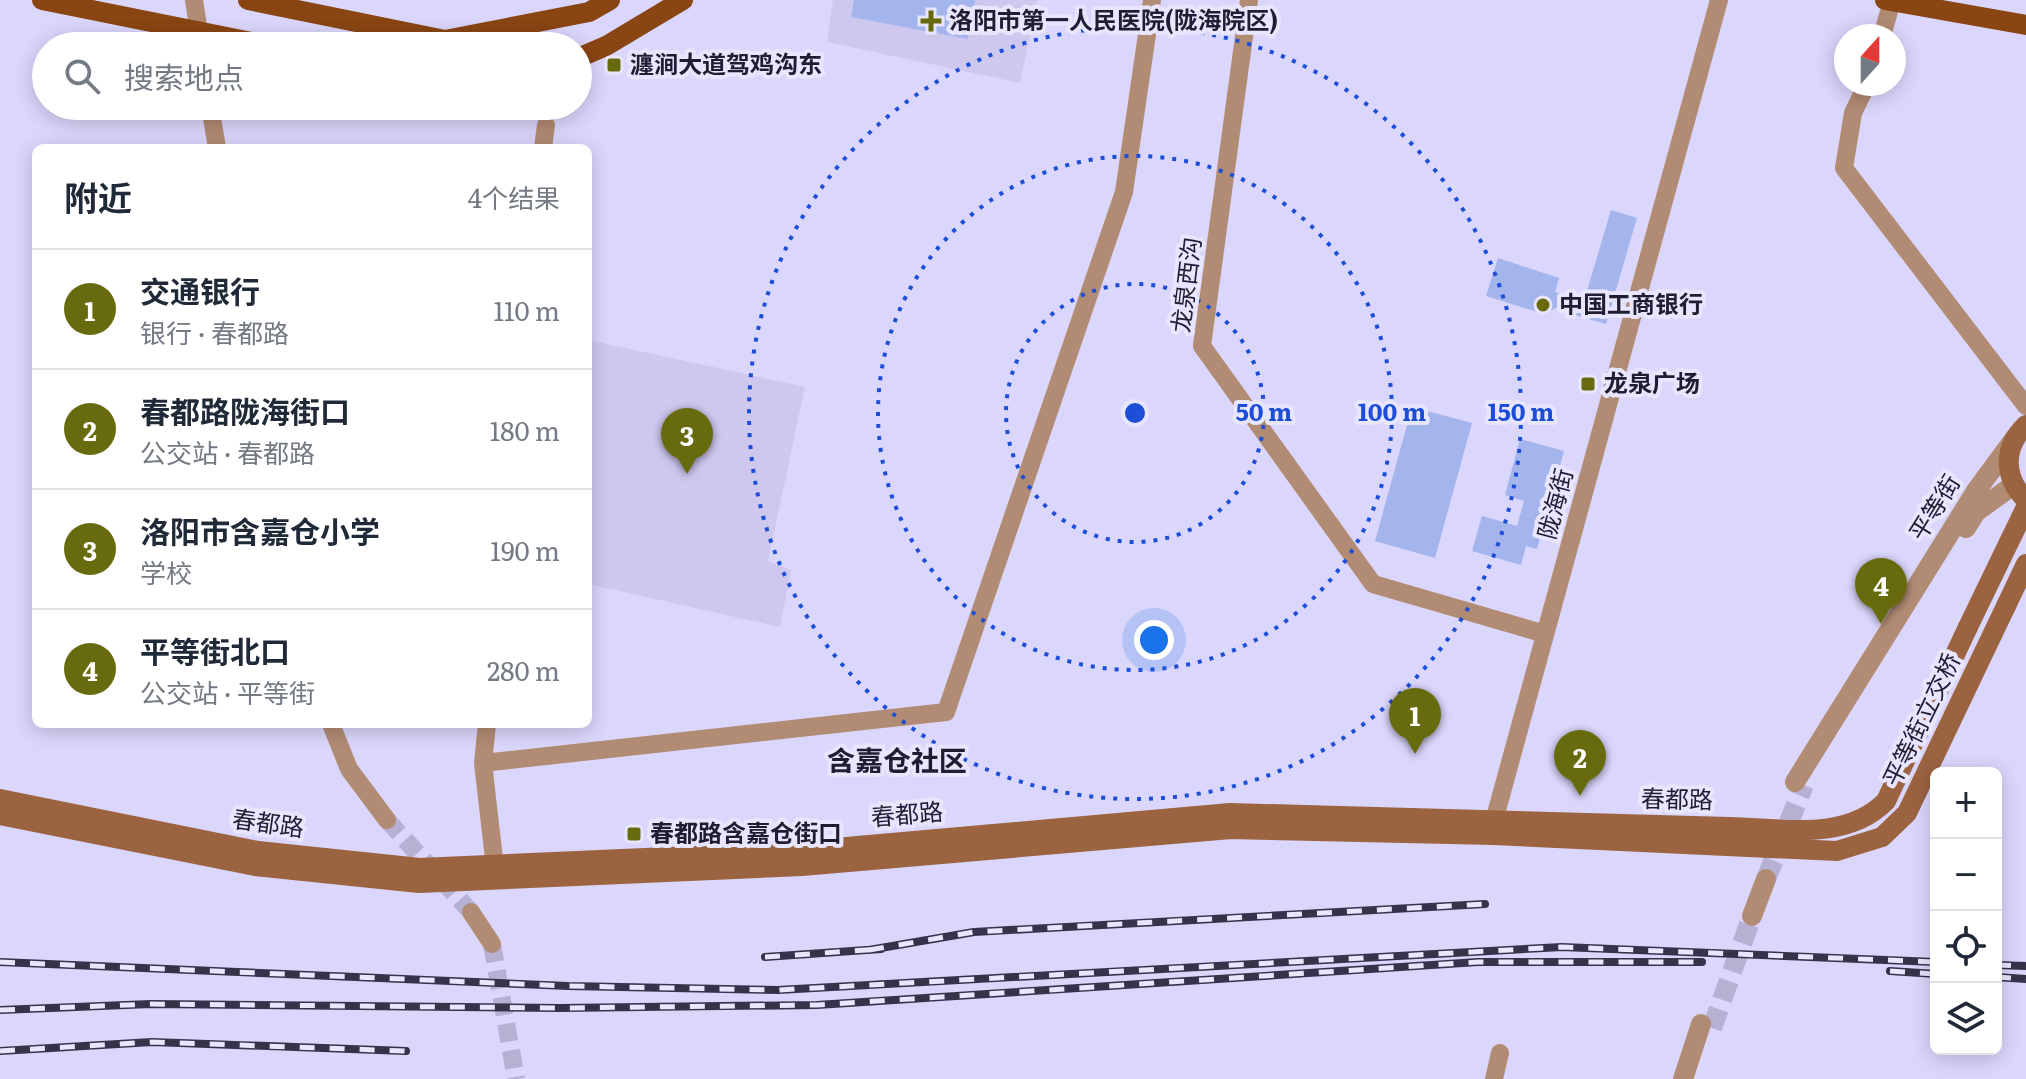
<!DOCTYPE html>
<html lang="zh">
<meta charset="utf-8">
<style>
:root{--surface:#fff;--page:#f2f2f3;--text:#1f2937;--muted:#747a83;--line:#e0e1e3;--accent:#686b0d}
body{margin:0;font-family:Literata,"Noto Sans SC",serif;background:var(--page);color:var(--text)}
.controls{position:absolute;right:24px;bottom:24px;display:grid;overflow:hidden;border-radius:12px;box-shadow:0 4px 20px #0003}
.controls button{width:72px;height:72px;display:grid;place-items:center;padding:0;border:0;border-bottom:2px solid var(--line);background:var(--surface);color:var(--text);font:40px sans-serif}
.compass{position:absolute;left:1834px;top:24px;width:72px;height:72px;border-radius:50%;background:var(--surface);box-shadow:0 4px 20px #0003;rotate:21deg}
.you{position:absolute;left:1154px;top:640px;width:28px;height:28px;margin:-20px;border:6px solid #fff;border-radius:50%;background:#1a73e8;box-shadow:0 0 0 12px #1a73e833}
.badge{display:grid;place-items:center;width:52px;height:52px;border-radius:50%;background:var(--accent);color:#fff;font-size:26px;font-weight:700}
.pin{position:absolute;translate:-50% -66px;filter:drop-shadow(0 2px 4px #0008)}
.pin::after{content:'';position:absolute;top:42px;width:28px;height:24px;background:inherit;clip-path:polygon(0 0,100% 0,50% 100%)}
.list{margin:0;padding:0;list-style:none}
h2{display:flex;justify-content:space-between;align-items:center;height:104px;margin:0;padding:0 32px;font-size:34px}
h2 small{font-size:26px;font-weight:400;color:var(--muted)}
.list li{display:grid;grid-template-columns:52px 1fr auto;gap:24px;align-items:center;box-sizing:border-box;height:120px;padding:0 32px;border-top:2px solid var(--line)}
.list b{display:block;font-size:30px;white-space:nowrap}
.list p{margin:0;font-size:26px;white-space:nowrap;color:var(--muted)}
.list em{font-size:26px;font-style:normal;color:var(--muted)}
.icon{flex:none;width:44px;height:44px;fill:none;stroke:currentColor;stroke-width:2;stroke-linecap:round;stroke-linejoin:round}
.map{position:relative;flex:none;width:2026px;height:1079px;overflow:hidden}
.search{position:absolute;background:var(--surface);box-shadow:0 4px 20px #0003;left:32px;top:32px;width:560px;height:88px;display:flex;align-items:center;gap:20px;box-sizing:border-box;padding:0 28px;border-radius:44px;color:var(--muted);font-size:30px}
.panel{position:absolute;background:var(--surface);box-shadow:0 4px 20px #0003;left:32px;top:144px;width:560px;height:584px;border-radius:12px}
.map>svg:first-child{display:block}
.built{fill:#cec8ef}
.building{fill:#a4b4ec}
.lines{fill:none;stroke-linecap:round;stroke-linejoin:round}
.minor-tunnel{stroke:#b6b1d3;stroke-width:18;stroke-dasharray:18 9;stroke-linecap:butt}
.tertiary-tunnel{stroke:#b6b1d3;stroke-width:20;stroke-dasharray:20 10;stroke-linecap:butt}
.minor{stroke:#b28b74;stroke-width:18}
.tertiary{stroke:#b28b74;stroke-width:20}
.secondary{stroke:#9b6340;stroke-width:20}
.primary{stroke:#894512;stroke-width:20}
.rail-casing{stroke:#36324a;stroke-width:8}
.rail{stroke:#e8e5fe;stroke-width:5;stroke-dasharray:15;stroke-linecap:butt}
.secondary-bridge{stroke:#9b6340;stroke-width:20}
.ring{fill:none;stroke:#1d4ed8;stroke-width:4;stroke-dasharray:4 8}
.poi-dot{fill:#686b0d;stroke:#e8e5fe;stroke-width:3}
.labels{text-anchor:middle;stroke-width:8;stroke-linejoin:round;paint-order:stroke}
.poi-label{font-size:24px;font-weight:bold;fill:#201c32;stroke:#e8e5fe;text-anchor:start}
.street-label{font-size:24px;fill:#201c32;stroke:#e8e5fe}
.quarter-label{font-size:28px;font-weight:bold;fill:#201c32;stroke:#e8e5fe}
.centre{fill:#1d4ed8;stroke:#e8e5fe;stroke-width:4}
.ring-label{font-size:24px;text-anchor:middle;font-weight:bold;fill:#1d4ed8;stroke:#e8e5fe;stroke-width:8;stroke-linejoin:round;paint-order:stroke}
</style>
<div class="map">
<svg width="2026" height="1079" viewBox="0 0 2026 1079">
<rect width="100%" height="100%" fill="#dbd6fb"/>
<path class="built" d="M833,0H1037L1020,83L827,42Z
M588,340L805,387L768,561L791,570L780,627L588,584Z"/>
<path class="building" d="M854,0H975L968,39L851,17Z
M1611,210L1637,218L1606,324L1572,314L1577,299L1584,301Z
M1498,258L1559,278L1555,292L1574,298L1544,314L1486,296Z
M1412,407L1472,423L1435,558L1375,541Z
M1520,439L1564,451L1537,549L1526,546L1521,565L1472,551L1482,516L1517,526L1524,501L1505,495Z"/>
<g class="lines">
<path class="minor-tunnel" d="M387,820L471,912
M492,944L516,1079"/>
<path class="tertiary-tunnel" d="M1766,879L1804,785
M1712,1028L1752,916"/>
<path class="minor" d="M194,0L201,46
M1249,0L1202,346L1373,584L1545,634
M1882,36L1892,1
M1867,84L1853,113L1844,168L2026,406
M210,106L217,148
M543,148L546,125
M331,724L349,769L387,820
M487,724L483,763L496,876
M483,763L946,712L1124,192L1152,0
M1494,835V821L1719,0
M471,912L492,944
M1494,1079L1500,1053"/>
<path class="tertiary" d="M1966,528L1976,512L2012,486
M1795,782L1976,491L2015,438
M1752,916L1766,879
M1683,1079L1701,1024"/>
<path class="secondary" d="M2026,425C2002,448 2004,478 2026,500
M2006,606L2026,564
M1968,627L2026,507
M0,799L258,851L420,868L801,851L1230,813L1729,827
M0,815L255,866L419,883L802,866L1231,829L1494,835L1727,846"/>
<path class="primary" d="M42,0L271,46
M248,0L445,40L589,12L610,0
M1885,0L2026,25
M578,58L606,46L683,0"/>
<defs>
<path id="rail" d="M869,950L974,932L1485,904
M765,957L881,949
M0,962L568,986L778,990L1562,947L1936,962
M1996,965L2026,966
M1890,971L1936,974
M1996,977L2026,979
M0,1010L151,1004L560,1008L817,1005L1478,962H1702
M0,1051L152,1042L406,1051"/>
</defs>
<use href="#rail" class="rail-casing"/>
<use href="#rail" class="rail"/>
<path class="secondary-bridge" d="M1729,827C1782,828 1846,842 1886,801L1968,627
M1727,846L1837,851L1882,837L1907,813L2006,606"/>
</g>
<g class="ring">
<circle cx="1135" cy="413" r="129"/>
<circle cx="1135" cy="413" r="257"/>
<circle cx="1135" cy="413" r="386"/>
</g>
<g class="poi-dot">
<path d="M927 9h8v8h8v8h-8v8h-8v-8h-8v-8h8z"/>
<rect x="606" y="57" width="16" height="16" rx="4"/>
<circle cx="1543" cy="305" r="8"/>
<rect x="1580" y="376" width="16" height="16" rx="4"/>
<rect x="626" y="826" width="16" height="16" rx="4"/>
</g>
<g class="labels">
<g class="poi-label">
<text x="949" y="29">洛阳市第一人民医院(陇海院区)</text>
<text x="630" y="73">瀍涧大道驾鸡沟东</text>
<text x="1559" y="313">中国工商银行</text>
<text x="1604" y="392">龙泉广场</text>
<text x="650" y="842">春都路含嘉仓街口</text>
</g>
<g class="street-label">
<text transform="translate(1187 285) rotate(-83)" y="8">龙泉西沟</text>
<text transform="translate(1556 504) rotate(-75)" y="8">陇海街</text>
<text transform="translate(1935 508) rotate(-58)" y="8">平等街</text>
<text transform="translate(1922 720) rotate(-64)" y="8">平等街立交桥</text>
<text transform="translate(1677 800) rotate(1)" y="8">春都路</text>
<text transform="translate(907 815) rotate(-5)" y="8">春都路</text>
<text transform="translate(268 824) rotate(8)" y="8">春都路</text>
</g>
<g class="quarter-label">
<text x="897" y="771">含嘉仓社区</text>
</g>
</g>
<circle cx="1135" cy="413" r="12" class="centre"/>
<g class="ring-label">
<text x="1264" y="421">50 m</text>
<text x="1392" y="421">100 m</text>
<text x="1521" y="421">150 m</text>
</g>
</svg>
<div class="controls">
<button>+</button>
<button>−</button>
<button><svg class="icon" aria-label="locate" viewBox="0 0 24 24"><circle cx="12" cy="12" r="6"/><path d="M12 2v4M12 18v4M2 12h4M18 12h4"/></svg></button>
<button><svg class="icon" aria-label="layers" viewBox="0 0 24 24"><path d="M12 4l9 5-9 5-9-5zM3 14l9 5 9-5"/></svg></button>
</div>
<svg class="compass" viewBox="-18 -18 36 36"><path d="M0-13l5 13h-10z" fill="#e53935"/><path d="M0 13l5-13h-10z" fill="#747a83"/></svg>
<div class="you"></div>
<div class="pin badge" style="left:1415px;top:754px">1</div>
<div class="pin badge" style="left:1580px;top:796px">2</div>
<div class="pin badge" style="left:687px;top:474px">3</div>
<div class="pin badge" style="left:1881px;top:624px">4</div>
<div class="search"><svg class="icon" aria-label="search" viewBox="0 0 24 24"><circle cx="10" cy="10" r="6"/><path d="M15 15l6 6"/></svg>搜索地点</div>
<section class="panel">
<h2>附近<small>4个结果</small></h2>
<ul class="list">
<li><span class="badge">1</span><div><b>交通银行</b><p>银行 · 春都路</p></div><em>110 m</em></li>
<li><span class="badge">2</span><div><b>春都路陇海街口</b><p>公交站 · 春都路</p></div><em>180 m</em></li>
<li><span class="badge">3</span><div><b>洛阳市含嘉仓小学</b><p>学校</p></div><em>190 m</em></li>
<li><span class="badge">4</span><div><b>平等街北口</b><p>公交站 · 平等街</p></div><em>280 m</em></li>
</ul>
</section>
</div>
